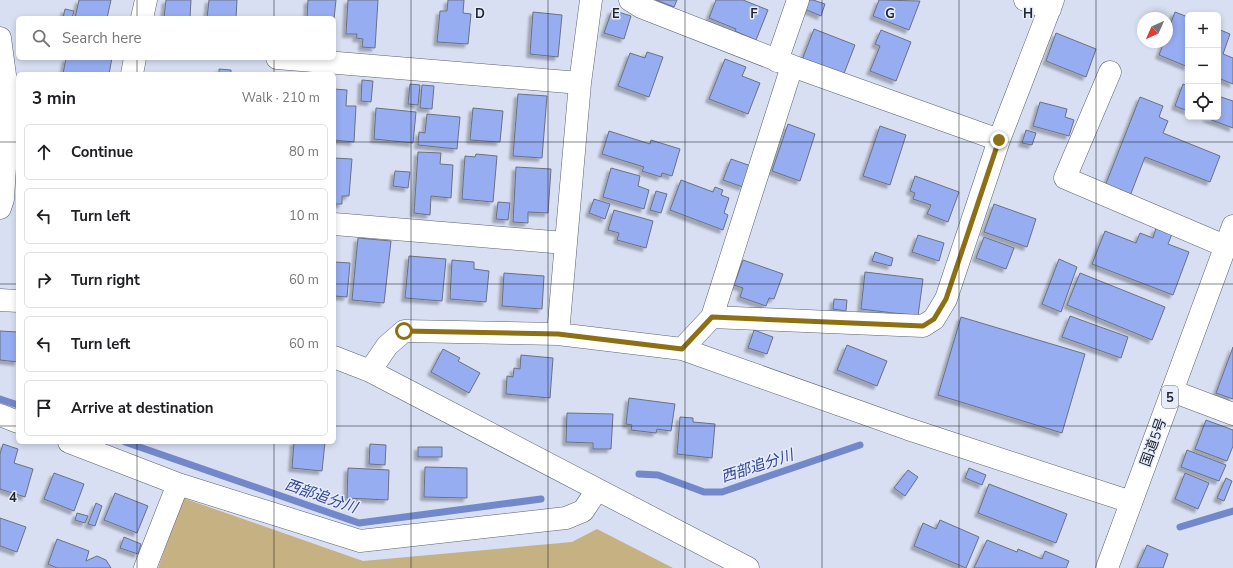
<!DOCTYPE html>
<meta charset="utf-8">
<style>
:root{--surface:#fff;--page:#f6f6f6;--text:#202124;--muted:#757577;--line:#e0e0e0}
body{margin:0;font-family:"Nunito Sans","Noto Sans JP",sans-serif;background:var(--page);color:var(--text)}
.controls{position:absolute;right:12px;top:12px;display:grid;overflow:hidden;border-radius:6px;box-shadow:0 2px 6px #0003}
.controls button{width:36px;height:36px;display:grid;place-items:center;padding:0;border:0;border-bottom:1px solid var(--line);background:var(--surface);color:var(--text);font:20px sans-serif}
.compass{position:absolute;left:1137px;top:12px;width:36px;height:36px;border-radius:50%;background:var(--surface);box-shadow:0 2px 6px #0003;rotate:225deg}
.stop{position:absolute;width:12px;height:12px;margin:-9px;border:3px solid #8e7014;border-radius:50%;background:#fff}
.stop.end{background:#8e7014;border-color:#fff;box-shadow:0 1px 4px #0008}
.list{margin:0;padding:0;list-style:none}
h2{display:flex;justify-content:space-between;align-items:center;height:52px;margin:0;padding:0 16px;font-size:17px}
h2 small{font-size:13px;font-weight:400;color:var(--muted)}
.list li{display:grid;grid-template-columns:26px 1fr auto;gap:12px;align-items:center;box-sizing:border-box;height:56px;margin:0 8px 8px;padding:0 8px;border:1px solid var(--line);border-radius:6px}
.list b{display:block;font-size:15px;white-space:nowrap}
.list em{font-size:13px;font-style:normal;color:var(--muted)}
.icon{flex:none;width:22px;height:22px;fill:none;stroke:currentColor;stroke-width:2;stroke-linecap:round;stroke-linejoin:round}
.map{position:relative;flex:none;width:1233px;height:568px;overflow:hidden}
.search{position:absolute;background:var(--surface);box-shadow:0 2px 6px #0003;left:16px;top:16px;width:320px;height:44px;display:flex;align-items:center;gap:10px;box-sizing:border-box;padding:0 14px;border-radius:6px;color:var(--muted);font-size:15px}
.panel{position:absolute;background:var(--surface);box-shadow:0 2px 6px #0003;left:16px;top:72px;width:320px;height:372px;border-radius:6px}
.map>svg:first-child{display:block}
.green{fill:#c5b181}
.lines{fill:none;stroke-linecap:round;stroke-linejoin:round}
.stream{stroke:#7388ca;stroke-width:7}
.building{fill:#96adf1;stroke:#6a7182;filter:url(#shadow)}
.minor-casing{stroke:#5c6273;stroke-width:23}
.highway-casing{stroke:#5c6273;stroke-width:23}
.minor{stroke:#fff;stroke-width:22}
.highway{stroke:#fff;stroke-width:22}
.route{stroke:#8e7014;stroke-width:5}
.grid{fill:none;stroke:#23262d;stroke-width:1;stroke-opacity:0.55}
.labels{text-anchor:middle;stroke-width:3;stroke-linejoin:round;paint-order:stroke}
.shield{fill:#e6ecfc;stroke:#5e616b;stroke-width:1}
.shield-label{font-size:13px;font-weight:bold;fill:#23262d}
.street-label{font-size:14px;fill:#23262d;stroke:#e6ecfc}
.water-label{font-size:15px;font-style:italic;fill:#334695;stroke:#e6ecfc}
.grid-label{font-size:13px;text-anchor:middle;font-weight:bold;fill:#23262d;stroke:#e6ecfc;stroke-width:3;stroke-linejoin:round;paint-order:stroke}
</style>
<div class="map">
<svg width="1233" height="568" viewBox="0 0 1233 568">
<defs>
<filter id="shadow"><feDropShadow dx="-3.5" dy="3.5" stdDeviation="1" flood-color="#0004"/></filter>
</defs>
<rect width="100%" height="100%" fill="#d8dff2"/>
<path class="green" d="M183,498L363,561L572,542L597,529L673,568H158Z"/>
<g class="lines">
<path class="stream" d="M0,399L18,405
M125,442L359,523L541,499
M639,474L658,475L704,492H722L860,445
M1180,527L1233,511"/>
</g>
<path class="building" d="M79,0H111L107,18H75Z
M166,0H191L190,18H164Z
M209,0H237L236,18H207Z
M308,0H336L334,19L307,18Z
M348,0H378L375,48L362,47L363,39L356,38L357,34H346Z
M448,0H464L463,13L471,14L468,44L437,42L440,11H447Z
M656,0H677L674,7Z
M716,0H743L768,10L756,40L735,31L736,29L709,18Z
M805,0H813L825,4L821,16L802,8Z
M879,0L920,1L909,30L873,16Z
M65,9L74,11L72,18H63Z
M612,10L631,16L624,39L604,33Z
M533,12L562,15L558,57L530,54Z
M1175,12L1188,17V67L1159,55L1164,42H1167V33Z
M814,29L855,45L843,76L802,60Z
M1218,29L1230,34L1223,54L1233,58V84L1218,78Z
M881,30L911,42L896,81L870,71L880,46L875,44Z
M1056,33L1096,49L1086,77L1046,61Z
M647,52L663,57L649,97L618,86L630,53L645,58Z
M66,58H112L109,74H63Z
M725,59L746,67L742,76L760,83L748,114L709,99Z
M219,69L231,70V74H219Z
M362,80L373,81L371,102L361,101Z
M410,84L420,85L418,105L408,104Z
M1183,84L1188,86V111L1175,106Z
M422,85L434,86L432,109L420,108Z
M334,89L347,90L346,106H356L354,142L334,140Z
M518,94L547,96L542,158L513,156Z
M1218,96L1233,101V128L1206,118L1218,117Z
M1140,97L1163,106L1159,117L1168,121L1163,133L1220,156L1210,182L1145,157L1130,196L1105,186Z
M1040,102L1067,109L1065,117L1074,120L1069,136L1033,126Z
M376,108L416,112L413,143L374,139Z
M473,108L503,111L500,142L470,140Z
M427,114L460,117L457,149L418,145L419,132L425,133Z
M788,124L815,134L800,181L772,171Z
M880,126L906,135L890,185L863,176Z
M1026,130L1036,133L1032,145L1022,143Z
M609,131L650,144L651,140L680,149L672,176L662,173L661,177L642,171L644,167L602,154Z
M418,152L441,153L440,164L453,165L451,198L431,196L430,215L414,213Z
M476,154L497,156L493,202L462,199L465,156L475,157Z
M334,158L352,159L349,196H342V204H334Z
M731,159L751,166L743,187L723,180Z
M516,167L551,169L548,213L528,212V223L513,222Z
M611,168L640,176L638,186L649,190L644,209L603,197Z
M395,171L410,172L408,188L393,186Z
M915,176L959,192L948,222L927,214L931,205L913,199L915,193L910,191Z
M681,180L713,192L715,187L723,190L721,195L729,198L724,213L728,215L723,230L670,210Z
M656,191L667,194L661,213L650,210Z
M594,199L610,204L605,219L589,213Z
M498,202L510,203L508,220L496,219Z
M994,204L1036,219L1027,247L984,232Z
M614,210L653,221L646,248L617,240L619,233L608,230Z
M1156,228L1172,234L1168,244L1189,252L1173,295L1092,264L1105,231L1136,243L1140,233L1153,238Z
M918,235L944,243L939,261L912,252Z
M984,237L1014,248L1006,269L976,258Z
M358,238L391,241L384,303L352,300Z
M875,252L893,258L891,266L872,261Z
M409,256L446,259L442,301L405,298Z
M1059,259L1077,267L1061,312L1042,304Z
M452,260L474,262V269L489,271L486,302L450,299Z
M743,260L783,274L774,299L769,298L766,306L740,297L743,288L734,285Z
M334,262L350,263L347,297L334,296Z
M865,272L923,279L918,316L861,309Z
M504,273L544,276L542,309L502,306Z
M1080,273L1165,307L1152,340L1067,305Z
M834,299L847,300L846,311L833,309Z
M1070,316L1128,337L1121,358L1062,337Z
M961,317L1085,354L1062,433L938,395Z
M754,330L773,337L767,354L748,348Z
M0,331L18,332V362L0,360Z
M847,345L887,361L877,386L837,370Z
M1233,347V399L1216,393Z
M443,349L460,358L458,361L480,373L469,393L431,372Z
M521,355L553,358L550,398L506,394L507,376L513,377L514,368L520,369Z
M629,398L675,404L671,431L657,429L656,433L631,430L632,425L626,424Z
M567,413L613,414L611,449H593V443L566,442Z
M680,417L693,418V422L715,424L712,458L677,454Z
M1206,420L1233,430V446L1227,461L1195,449Z
M294,442H325L322,471L292,468Z
M3,444L18,449L14,463L33,469L25,497L0,489V454Z
M370,444L386,445L385,465L369,464Z
M418,447H442V457H418Z
M1187,450L1226,465L1219,481L1181,467Z
M425,467L467,468V498L424,497Z
M348,468L389,470L388,500L347,498Z
M969,468L986,475L982,485L965,478Z
M908,470L918,477L905,496L894,488Z
M54,473L84,484L74,511L44,499Z
M1185,473L1209,483L1198,509L1175,499Z
M1226,478L1232,481L1224,501L1217,498Z
M989,484L1067,514L1056,543L978,513Z
M115,493L148,506L137,533L104,520Z
M96,503L102,506L95,526L88,524Z
M77,513L88,516L85,523L75,520Z
M0,518L26,527L17,552L0,546Z
M940,520L979,537L966,568L914,546L923,523L936,529Z
M124,537L141,544L138,554L120,548Z
M57,539L89,551L86,561L97,556L106,560L111,568H57L48,564Z
M987,540L1017,552L1018,549L1042,559L1045,551L1069,561L1066,568H974Z
M1147,545L1168,554L1163,568H1137Z"/>
<g class="lines">
<defs>
<path id="minor" d="M630,0L641,7L792,66L999,140
M1025,0L1050,9
M142,18L146,0
M0,38L9,105L3,199L0,208
M277,58L580,83
M777,61L798,0
M1110,72L1065,178L1225,246
M132,74L135,58
M334,224L565,243
M0,300L18,301
M712,317L792,66
M558,334L580,83L591,0
M682,349L712,317L923,326L934,319L946,299L999,140L1053,0
M334,357L370,371L748,568
M370,371L387,346L404,331L558,334L682,349L908,429L1131,502
M1172,391L1233,414
M0,415L18,422
M69,442L178,484L145,568
M178,484L360,541L566,518L583,511L597,490"/>
<path id="highway" d="M1107,568L1233,226"/>
</defs>
<use href="#minor" class="minor-casing"/>
<use href="#highway" class="highway-casing"/>
<use href="#minor" class="minor"/>
<use href="#highway" class="highway"/>
</g>
<g class="lines">
<path class="route" d="M404,331L558,334L682,349L712,317L923,326L934,319L946,299L999,140"/>
</g>
<path class="grid" d="M137,0V18M274,0V18M411,0V568M548,0V568M685,0V568M822,0V568M959,0V568M1096,0V568M137,58V74M274,58V74M0,142H18M334,142H1233M0,284H18M334,284H1233M0,426H18M334,426H1233M137,442V568M274,442V568"/>
<g class="labels">
<rect class="shield" x="1162" y="386" width="16" height="22" rx="3"/>
<g class="shield-label">
<text x="1170" y="402">5</text>
</g>
<g class="street-label">
<text transform="translate(1153 442) rotate(-70)" y="5">国道5号</text>
</g>
<g class="water-label">
<text transform="translate(757 466) rotate(-18)" y="5">西部追分川</text>
<text transform="translate(321 496) rotate(19)" y="5">西部追分川</text>
</g>
</g>
<g class="grid-label">
<text x="480" y="18">D</text>
<text x="616" y="18">E</text>
<text x="754" y="18">F</text>
<text x="890" y="18">G</text>
<text x="1028" y="18">H</text>
<text x="13" y="502">4</text>
</g>
</svg>
<div class="controls">
<button>+</button>
<button>−</button>
<button><svg class="icon" aria-label="locate" viewBox="0 0 24 24"><circle cx="12" cy="12" r="6"/><path d="M12 2v4M12 18v4M2 12h4M18 12h4"/></svg></button>
</div>
<svg class="compass" viewBox="-18 -18 36 36"><path d="M0-13l5 13h-10z" fill="#e53935"/><path d="M0 13l5-13h-10z" fill="#757577"/></svg>
<div class="stop" style="left:404px;top:331px"></div>
<div class="stop end" style="left:999px;top:140px"></div>
<div class="search"><svg class="icon" aria-label="search" viewBox="0 0 24 24"><circle cx="10" cy="10" r="6"/><path d="M15 15l6 6"/></svg>Search here</div>
<section class="panel">
<h2>3 min<small>Walk · 210 m</small></h2>
<ul class="list">
<li><svg class="icon" aria-label="ahead" viewBox="0 0 24 24"><path d="M12 20V5M6 11l6-6 6 6"/></svg><div><b>Continue</b></div><em>80 m</em></li>
<li><svg class="icon" aria-label="left" viewBox="0 0 24 24"><path d="M17 20v-9H6M10 6l-5 5 5 5"/></svg><div><b>Turn left</b></div><em>10 m</em></li>
<li><svg class="icon" aria-label="right" viewBox="0 0 24 24"><path d="M7 20v-9h11M14 6l5 5-5 5"/></svg><div><b>Turn right</b></div><em>60 m</em></li>
<li><svg class="icon" aria-label="left" viewBox="0 0 24 24"><path d="M17 20v-9H6M10 6l-5 5 5 5"/></svg><div><b>Turn left</b></div><em>60 m</em></li>
<li><svg class="icon" aria-label="arrive" viewBox="0 0 24 24"><path d="M6 21V4h12l-3 4 3 4H6"/></svg><div><b>Arrive at destination</b></div></li>
</ul>
</section>
</div>
